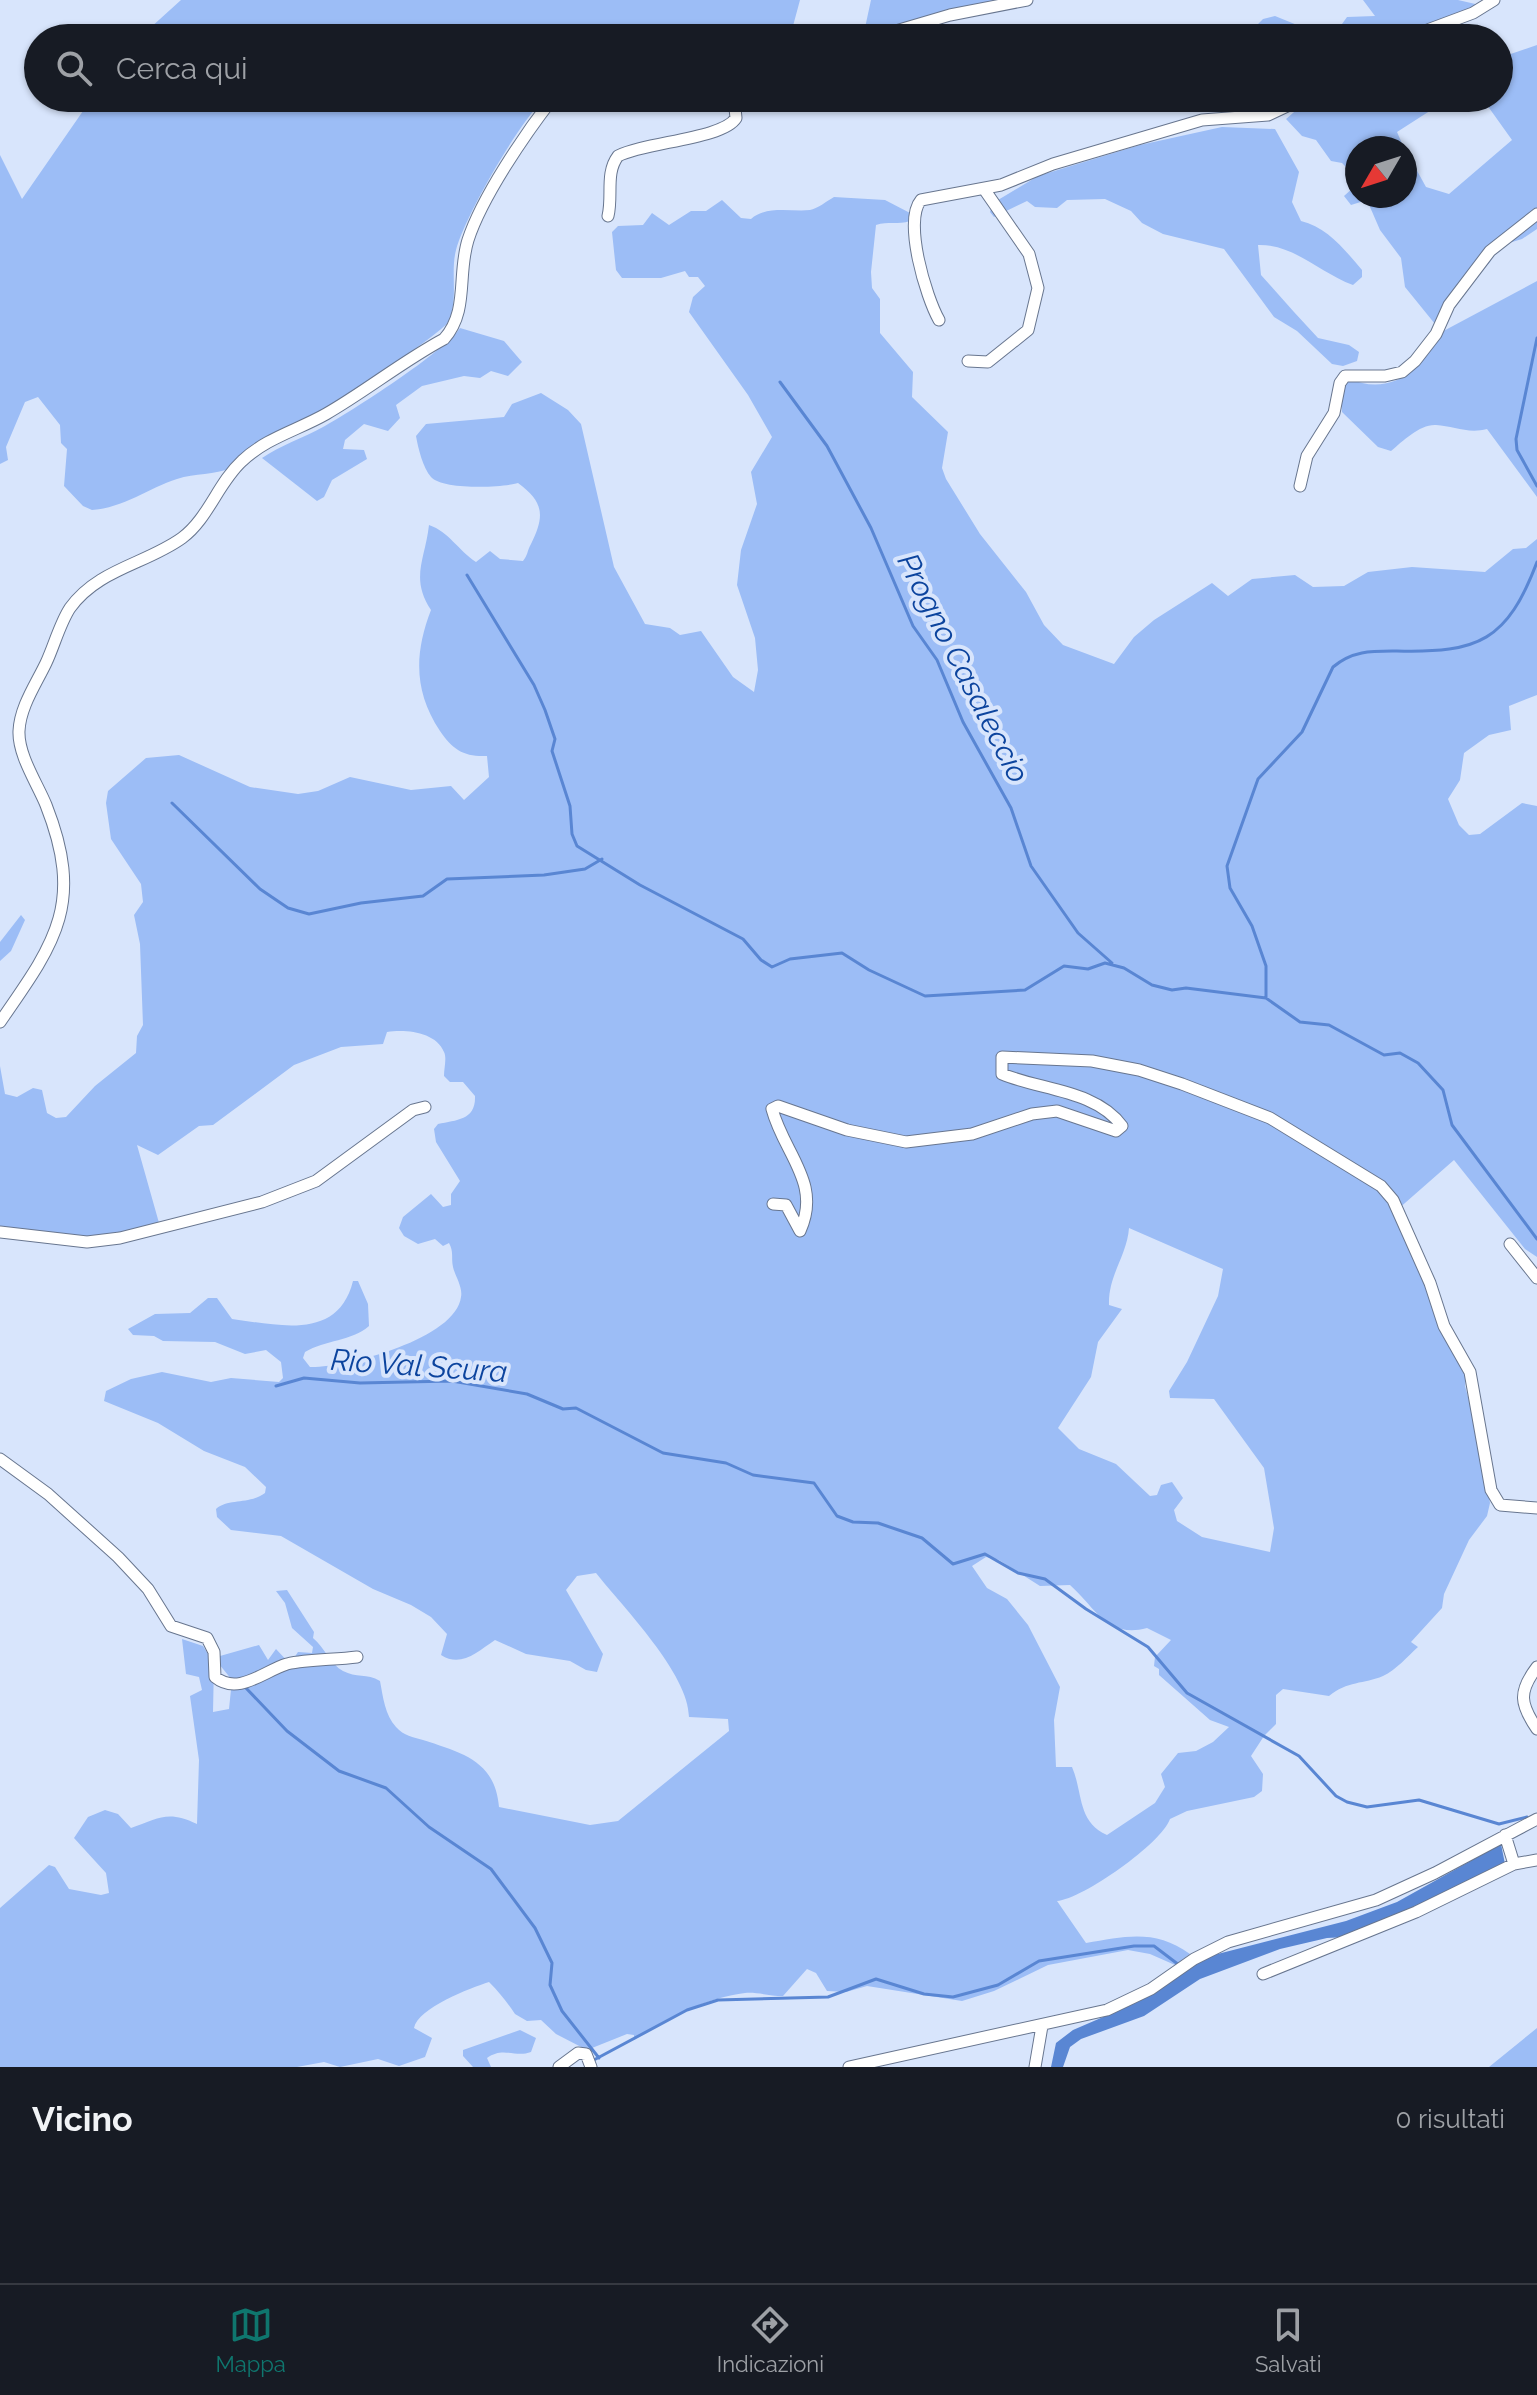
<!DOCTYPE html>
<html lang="it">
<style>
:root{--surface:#171b24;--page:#242831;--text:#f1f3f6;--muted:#9ea1a6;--line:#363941;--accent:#0f766e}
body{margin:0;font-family:Raleway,sans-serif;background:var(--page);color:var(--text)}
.compass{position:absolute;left:1345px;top:136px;width:72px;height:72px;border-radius:50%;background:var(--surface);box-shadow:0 2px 6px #0004;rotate:231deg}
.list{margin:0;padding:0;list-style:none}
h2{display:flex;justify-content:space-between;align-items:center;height:104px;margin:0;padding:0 32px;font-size:34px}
h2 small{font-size:26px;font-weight:400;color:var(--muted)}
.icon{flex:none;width:44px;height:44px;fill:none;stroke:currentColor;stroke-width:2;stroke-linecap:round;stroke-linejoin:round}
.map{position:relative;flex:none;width:1537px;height:2067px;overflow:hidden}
.search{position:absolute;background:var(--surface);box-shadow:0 2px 6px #0004;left:24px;right:24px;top:24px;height:88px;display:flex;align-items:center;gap:20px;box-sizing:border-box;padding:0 28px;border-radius:44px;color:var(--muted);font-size:30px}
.sheet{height:216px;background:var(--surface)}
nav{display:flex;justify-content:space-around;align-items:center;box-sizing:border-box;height:112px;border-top:2px solid var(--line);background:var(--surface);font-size:22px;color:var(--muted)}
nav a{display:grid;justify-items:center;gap:4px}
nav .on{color:var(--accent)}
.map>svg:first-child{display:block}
.green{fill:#9cbdf6;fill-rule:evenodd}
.water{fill:#5986d3}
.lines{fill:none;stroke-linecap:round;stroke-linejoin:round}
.stream{stroke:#5986d3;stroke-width:3}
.minor-casing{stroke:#68768f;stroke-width:13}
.minor{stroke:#fff;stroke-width:11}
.labels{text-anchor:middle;stroke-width:8;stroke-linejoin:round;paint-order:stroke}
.water-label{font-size:30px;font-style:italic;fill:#0c449e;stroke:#d8e5fc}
</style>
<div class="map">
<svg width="1537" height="2067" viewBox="0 0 1537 2067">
<rect width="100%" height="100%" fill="#d8e5fc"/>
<path class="green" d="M181,0H800L790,37C749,32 703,24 664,38H139Z
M871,0H1006L863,37Z
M1363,0H1458L1484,6L1421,38H1332L1347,17L1375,16Z
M1275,16L1302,27L1315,38H1251V31L1263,19Z
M1537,45V229L1522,239L1496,247L1490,262L1435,324L1405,287L1401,258L1380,230L1367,200L1351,205L1344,196L1353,188L1354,175L1342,163L1331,161L1316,140L1302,136L1286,119L1308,100L1450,98L1397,132L1404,148H1357V196H1405V149L1426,187L1449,194L1512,140L1482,98H1499V58Z
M92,98H545C519,122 465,216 456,250C450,273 459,301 448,322C442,335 252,461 231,468C215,475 195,473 177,479C149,488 123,508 92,510L83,506L64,486L67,449L61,443L60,425L38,397L25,402L6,447L8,460L0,464V155L22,199Z
M1222,127L1275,129L1299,172L1292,202L1301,221C1327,227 1345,250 1362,270V277L1353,285C1320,273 1294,244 1258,245L1261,275L1294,312L1318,338L1349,345L1359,352L1357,361L1343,366L1332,364L1297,331L1274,317L1224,249L1163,234L1142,223L1131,211L1105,199L1067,200L1057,208L1035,207L1027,201L994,217L990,212L993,203L1038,176L1140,145Z
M834,197L885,200L910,213V221C898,225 888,221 876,225L871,272L872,288L880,299V333L913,372L912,397L948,432L942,468L946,479L980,534L1026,592L1044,625L1063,645L1114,664L1134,637L1154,620L1212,583L1228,596L1252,579L1295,575L1313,587L1344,586L1368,572L1412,567L1485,572L1513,549L1526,548L1537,539V695L1509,706L1511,730L1489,735L1464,753L1460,780L1448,799L1459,825L1469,835L1480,834L1522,803L1537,806V1257L1525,1249L1454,1160L1397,1210L1466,1368L1465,1386L1479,1437L1490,1503L1487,1516L1469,1540L1444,1594L1442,1608L1411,1642L1418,1647C1408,1656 1396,1670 1383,1676C1364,1684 1347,1681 1329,1696L1283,1689L1276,1695V1724L1264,1736L1251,1756L1263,1774L1262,1791L1254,1797L1187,1811L1170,1819C1162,1843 1083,1899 1057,1901L1086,1943C1126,1936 1156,1929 1190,1954L1175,1965L1150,1954L1128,1950L1048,1965L994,1991L962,2001L867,1986L846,1992L827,1991L816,1973L807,1969L783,1996C770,1996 757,1992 745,1993C706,1998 666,2018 634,2040V2035L627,2034L587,2050L556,2034L541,2020L527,2021L515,2014C507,2002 500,1993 489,1982C470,1988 418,2008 414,2028L432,2038L425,2057L399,2066L378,2059L340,2067L324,2062L297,2067H0V1908L49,1865L55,1867L69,1889L101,1895L109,1893L106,1873L74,1838L88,1817L105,1810L118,1814L131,1828C159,1818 168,1810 197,1824L199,1760L190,1696L202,1690L199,1677L186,1674L182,1639L203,1646L214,1664L213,1712L229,1709L232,1680L219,1664L220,1656L259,1645L268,1660L276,1649L290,1664L298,1652L312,1653L313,1647L292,1628L285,1603L276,1591L287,1590L314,1632L313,1638C324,1647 331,1665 343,1671C356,1678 367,1673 380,1681C383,1697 385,1715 396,1727C404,1736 413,1737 423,1740C463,1753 495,1761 499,1807L590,1825L618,1821L729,1731L728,1719L689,1717C689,1674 623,1607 596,1573L577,1576L566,1590L603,1654L597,1672L586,1670L570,1661L526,1654L495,1640C477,1652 461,1668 441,1655L447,1634L431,1617L411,1605L373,1589L281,1536L231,1530L217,1517L216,1509C229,1498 249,1505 265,1493L266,1487L245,1467L204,1451L158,1423L104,1401L106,1391L131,1379L162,1372L211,1382L231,1378L279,1382L283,1378L281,1362L266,1350L245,1354L215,1342L163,1341L154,1336L133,1335L128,1329L155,1314L190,1313L208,1298H217L232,1319C279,1325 338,1341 353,1281H358L368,1304L369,1326C352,1341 325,1340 305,1352L303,1358L310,1367C345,1368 456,1339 461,1297C463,1287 455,1276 453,1267C451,1257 454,1252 449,1243L443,1246L435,1239L418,1244L404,1236L399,1228L403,1217L431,1194L443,1207L451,1205V1194L460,1181L436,1142L434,1129L438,1124C457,1120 476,1120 475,1096L463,1082H450L444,1076C444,1068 447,1058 444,1052C436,1032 406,1029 387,1032L383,1044L341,1047L294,1065L213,1125L199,1126L158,1155L137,1145L161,1230L105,1246L76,1247L0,1233V1066L5,1094L17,1097L33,1088L42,1090L47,1113L56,1118L66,1117L95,1086L136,1053L137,1036L143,1025L140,944L134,915L143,902L141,884L111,839L106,803L108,791L146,758L179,755L250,787L298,794L318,791L350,777L411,790L451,786L464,800L489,777L487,756C464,757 453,750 440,731C414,692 414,654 431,610C410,578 425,560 429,525C449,532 458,550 476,562L490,551L500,559L523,561C528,555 527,551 531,544C545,516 544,502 518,483C503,488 442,490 431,477C423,468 418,448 416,436L426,424L504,417L512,404L541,393L568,410L581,424L614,567L645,624L670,628L680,635L701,631L733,677L754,692L758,670L755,638L737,585L741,550L757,504L751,472L772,437L748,395L689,312L693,297L705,286L698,277H689L685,271L661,278H622L616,270L612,232L618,226L643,225L652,213L669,225L691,211H706L722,200L741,218L751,219C767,205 791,212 810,210C817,209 827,201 834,197ZM1129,1228L1223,1269L1218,1296L1187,1362L1169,1391L1170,1398L1214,1399L1264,1468L1274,1528L1270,1552L1202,1537L1177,1521L1174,1510L1183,1498L1172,1482L1161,1485L1157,1495L1150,1496L1116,1464L1079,1449L1058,1428L1091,1377L1098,1342L1122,1309L1109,1305C1108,1275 1127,1256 1129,1228ZM986,1557L999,1560L1040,1586L1070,1585C1095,1607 1107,1639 1147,1628L1171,1640L1155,1657L1154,1666L1159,1669V1675L1210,1720L1229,1727L1213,1742L1196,1751L1178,1753L1161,1774L1165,1787L1155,1803L1107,1835C1077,1822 1083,1792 1072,1767H1056L1054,1720L1060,1687L1028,1625L1007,1599L987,1588L972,1566Z
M1537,281V497L1487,429C1468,434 1453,426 1436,425C1420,424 1403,441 1391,451L1378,447L1342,412L1341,393L1349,378C1386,397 1425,372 1436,335Z
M460,328L504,341L522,362L508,376L491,371L480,378L464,376L422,386L396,405L400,418L388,431L364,424L345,440L343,449L364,450L367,459L332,480L324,497L317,501L262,458C281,445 303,438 323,427C352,411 444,352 460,328Z
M21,915L25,920L11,951L0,961V942Z
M1537,2028V2067H1489Z
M520,2030L536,2038L531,2052C515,2058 503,2046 487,2058L491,2067H473L463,2056V2050Z"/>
<path class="water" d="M1501,1844L1505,1864L1365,1936L1327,1938L1280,1949L1200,1979L1144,2016L1081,2039L1070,2047L1063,2067H1051L1056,2043L1073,2030L1131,2005L1206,1957L1346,1921L1397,1902Z"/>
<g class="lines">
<path class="stream" d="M1537,338L1516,439L1517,450L1537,486
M780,382L827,446L871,528L913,626L937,660L963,722L1011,808L1031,866L1078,933L1112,963
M467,575L534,685L545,710L555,739L552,751L570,806L572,834L577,846L640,885L743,939L761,960L772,967L790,959L842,953L869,970L925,996L1025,990L1064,966L1088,969L1105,963L1124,968L1152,985L1172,990L1186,988L1266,998L1300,1022L1329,1025L1384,1055L1400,1053L1418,1063L1443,1090L1452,1125L1537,1239
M172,803L260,889L288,908L309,914L361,903L423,896L447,879L544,875L585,869L602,859
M1266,998V966L1252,926L1230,888L1227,866L1258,779L1302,732L1333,667C1353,650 1373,651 1397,651C1479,653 1507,641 1537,562
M276,1386L304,1378L360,1383L452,1381L527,1394L563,1409L576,1408L663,1453L726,1463L753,1475L814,1483L837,1516L853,1522L878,1523L922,1538L953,1564L985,1554L1018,1573L1045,1579L1086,1609L1148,1647L1187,1693L1299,1756L1336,1796L1347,1802L1367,1807L1419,1800L1499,1824L1527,1817
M245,1687L287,1731L339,1771L386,1788L429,1827L491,1869L535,1928L552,1963L550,1985L562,2011L599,2058
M592,2061L687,2010L718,2000L828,1997L876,1979L924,1994L953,1997L998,1985L1039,1961L1134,1946H1154L1179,1965"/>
<defs>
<path id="minor" d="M706,38L727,35L790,38
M872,38L950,15L1027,0
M1406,38L1473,13L1494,0
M608,216C613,196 605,173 618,156C645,142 723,139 736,118L734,98
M939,320C926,297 903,221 921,200L1001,185L1053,164L1202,120L1268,115L1304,98
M968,361L988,362L1028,330L1038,288L1029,254L984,189
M1300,486L1307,456L1334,413L1340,383L1345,376H1385L1402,372L1415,361L1436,334L1449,305L1490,251L1537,214
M0,1022C55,943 85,904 46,805C37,783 18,755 19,731C20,707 36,684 46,663C54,646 60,623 70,608C98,569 146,564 182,538C208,519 218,483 242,461C266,438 298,430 326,414C366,391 403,361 444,339C469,311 457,275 468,240C482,197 525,134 553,98
M773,1204L786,1205L800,1231C822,1183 784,1154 772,1109L778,1106L847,1130L906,1142L972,1134L1032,1114L1057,1111L1116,1131L1122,1126C1096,1090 1040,1090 1002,1074V1057L1092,1061L1139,1070L1182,1084L1270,1118L1381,1186L1393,1200L1430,1283L1444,1326L1470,1372L1491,1490L1500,1505L1537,1508
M0,1232L87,1242L120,1238L262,1202L316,1181L413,1110L425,1107
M1510,1244L1537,1278
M0,1459L48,1494L118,1557L148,1589L171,1626L207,1638L214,1652L215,1677C238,1696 264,1671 287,1664C309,1659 335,1660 357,1657
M1537,1667C1518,1692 1520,1704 1537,1729
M1505,1835L1514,1864
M1263,1974L1416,1912L1514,1864L1537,1860
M559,2067L578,2053L586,2054L591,2067
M849,2067L1107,2010L1151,1989L1194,1959L1228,1942L1376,1900L1435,1873L1537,1819
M1035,2067L1042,2026"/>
</defs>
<use href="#minor" class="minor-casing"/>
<use href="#minor" class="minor"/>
</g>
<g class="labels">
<g class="water-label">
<text transform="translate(963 668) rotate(63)" y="10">Progno Casaleccio</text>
<text transform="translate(419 1366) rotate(4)" y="10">Rio Val Scura</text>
</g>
</g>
</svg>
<svg class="compass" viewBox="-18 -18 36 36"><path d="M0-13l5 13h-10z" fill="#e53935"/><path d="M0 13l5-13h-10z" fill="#9ea1a6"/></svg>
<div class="search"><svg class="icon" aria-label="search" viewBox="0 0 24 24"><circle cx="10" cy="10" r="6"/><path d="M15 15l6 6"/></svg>Cerca qui</div>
</div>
<section class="sheet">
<h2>Vicino<small>0 risultati</small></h2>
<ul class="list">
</ul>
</section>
<nav>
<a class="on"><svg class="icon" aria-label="map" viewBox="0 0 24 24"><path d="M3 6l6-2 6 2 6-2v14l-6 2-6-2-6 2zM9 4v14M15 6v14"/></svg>Mappa</a>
<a><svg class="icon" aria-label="directions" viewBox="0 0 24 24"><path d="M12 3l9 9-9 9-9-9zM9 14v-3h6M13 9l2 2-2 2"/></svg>Indicazioni</a>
<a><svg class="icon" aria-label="saved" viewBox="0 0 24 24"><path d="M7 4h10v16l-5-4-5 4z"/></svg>Salvati</a>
</nav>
